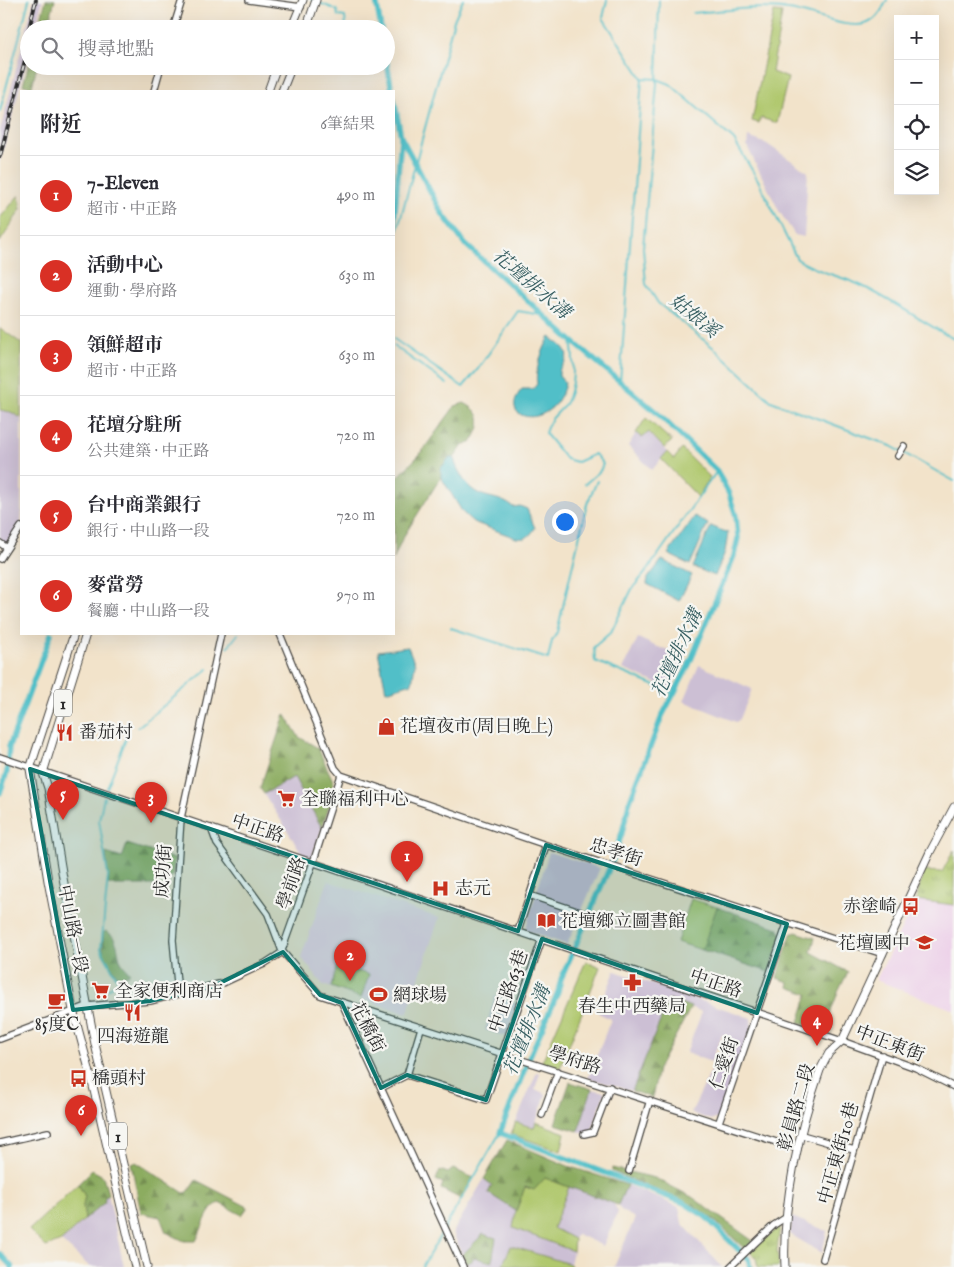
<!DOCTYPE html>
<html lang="zh-TW">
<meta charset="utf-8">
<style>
:root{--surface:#fff;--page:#f7f7f7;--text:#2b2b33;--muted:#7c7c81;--line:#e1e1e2;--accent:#d93025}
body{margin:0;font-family:"IM FELL English","Noto Serif TC",serif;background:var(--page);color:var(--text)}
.controls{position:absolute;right:15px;top:15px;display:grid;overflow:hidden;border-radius:0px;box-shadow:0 5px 20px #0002}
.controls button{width:45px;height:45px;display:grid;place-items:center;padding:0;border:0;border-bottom:1px solid var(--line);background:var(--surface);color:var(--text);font:25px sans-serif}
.you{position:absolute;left:564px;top:521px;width:18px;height:18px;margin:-12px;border:4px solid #fff;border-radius:50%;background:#1a73e8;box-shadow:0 0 0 8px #1a73e833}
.badge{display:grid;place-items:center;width:32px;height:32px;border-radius:50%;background:var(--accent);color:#fff;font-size:16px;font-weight:700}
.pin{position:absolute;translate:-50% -41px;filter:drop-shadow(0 1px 2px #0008)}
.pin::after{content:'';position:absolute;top:26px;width:18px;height:15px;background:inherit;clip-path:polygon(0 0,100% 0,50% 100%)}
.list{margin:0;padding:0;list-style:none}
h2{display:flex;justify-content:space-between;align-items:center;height:65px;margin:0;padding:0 20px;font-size:21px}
h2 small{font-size:16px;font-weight:400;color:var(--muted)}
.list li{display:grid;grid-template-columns:32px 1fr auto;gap:15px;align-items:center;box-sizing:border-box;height:80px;padding:0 20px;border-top:1px solid var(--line)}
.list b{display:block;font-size:19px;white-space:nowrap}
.list p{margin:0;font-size:16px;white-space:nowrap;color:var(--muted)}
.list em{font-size:16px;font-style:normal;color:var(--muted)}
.icon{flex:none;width:28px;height:28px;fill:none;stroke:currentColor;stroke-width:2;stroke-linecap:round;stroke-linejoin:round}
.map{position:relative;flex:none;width:954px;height:1267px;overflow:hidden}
.search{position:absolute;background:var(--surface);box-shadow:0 5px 20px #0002;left:20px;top:20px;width:375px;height:55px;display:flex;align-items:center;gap:12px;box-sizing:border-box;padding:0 18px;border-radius:28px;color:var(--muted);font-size:19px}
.panel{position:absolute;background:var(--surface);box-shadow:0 5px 20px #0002;left:20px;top:90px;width:375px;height:545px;border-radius:0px}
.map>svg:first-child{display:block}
.built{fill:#edd1e9}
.industrial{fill:#ccbfd4}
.grass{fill:#b0c86e;stroke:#6e7a4c}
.forest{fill:url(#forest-firs);stroke:#5c6c46}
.park{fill:url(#park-tufts);stroke:#6e7a4c}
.water{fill:#51bfc8;stroke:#3e757a}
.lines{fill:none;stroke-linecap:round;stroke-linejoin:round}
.stream{stroke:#51bfc8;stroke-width:2}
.canal{stroke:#51bfc8;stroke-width:5.5}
.minor-casing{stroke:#494743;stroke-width:8}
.major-casing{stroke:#494743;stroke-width:9}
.minor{stroke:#fff;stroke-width:5.5}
.major{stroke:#fff;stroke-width:7}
.rail-casing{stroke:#2b2b2b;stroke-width:4}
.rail{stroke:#f6f6f2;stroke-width:2;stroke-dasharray:5.5;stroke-linecap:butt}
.marked{fill:#0f766e;fill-opacity:0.2;stroke:#0f766e;stroke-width:4;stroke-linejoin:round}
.labels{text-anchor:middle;stroke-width:4.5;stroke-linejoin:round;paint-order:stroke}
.shield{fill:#f6f6f2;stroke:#686867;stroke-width:1}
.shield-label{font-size:16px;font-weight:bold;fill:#2b2b2b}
.poi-label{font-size:18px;fill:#2b2b2b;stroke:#f6f6f2;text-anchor:start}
.street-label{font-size:18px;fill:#2b2b2b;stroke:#f6f6f2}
.water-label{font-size:19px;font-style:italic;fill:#385f62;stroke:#f6f6f2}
</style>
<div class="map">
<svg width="954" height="1267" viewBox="0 0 954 1267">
<defs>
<pattern id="forest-firs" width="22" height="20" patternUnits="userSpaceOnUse" patternTransform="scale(1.25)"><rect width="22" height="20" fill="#8cac61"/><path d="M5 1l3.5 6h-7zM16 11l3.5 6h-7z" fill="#738c50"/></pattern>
<pattern id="park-tufts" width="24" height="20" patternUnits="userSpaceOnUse" patternTransform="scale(1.25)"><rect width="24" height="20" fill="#b0c86e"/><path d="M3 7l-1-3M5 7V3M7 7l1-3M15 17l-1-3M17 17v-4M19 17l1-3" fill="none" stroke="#8fa35b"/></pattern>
</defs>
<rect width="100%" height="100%" fill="#f6f6f2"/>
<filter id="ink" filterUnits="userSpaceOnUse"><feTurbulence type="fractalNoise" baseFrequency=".02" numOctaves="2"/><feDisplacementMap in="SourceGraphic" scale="10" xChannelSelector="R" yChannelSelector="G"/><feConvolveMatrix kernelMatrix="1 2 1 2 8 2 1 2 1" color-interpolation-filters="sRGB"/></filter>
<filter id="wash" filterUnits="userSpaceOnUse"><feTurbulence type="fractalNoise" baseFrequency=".0096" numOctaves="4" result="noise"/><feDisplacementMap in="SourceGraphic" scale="20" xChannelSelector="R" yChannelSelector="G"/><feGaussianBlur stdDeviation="1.12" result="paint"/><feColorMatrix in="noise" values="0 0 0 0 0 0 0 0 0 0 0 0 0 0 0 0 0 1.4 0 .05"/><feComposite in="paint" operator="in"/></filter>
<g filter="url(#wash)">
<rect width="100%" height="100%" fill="#f2e3ca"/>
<path class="built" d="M328,881L439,918L407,1014L323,985L301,957Z
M916,900L954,905V1010L876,980Z"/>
<path class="industrial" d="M34,0H43L35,29H29V53L0,162V131Z
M748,137L767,144L808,172L804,237L795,235L779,211L747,146Z
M0,410L11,412L21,418V526L12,542L6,544L0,540Z
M648,432L667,452L652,470L628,446L636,433L642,438Z
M638,638L655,646L683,655L670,689L623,669Z
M699,665L752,689L740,719L736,722L731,720L684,701Z
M294,777L322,828L312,857L303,855L264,794Z
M549,852L600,868L567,945L525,930Z
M615,971L751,1018L752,1026L720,1118L711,1120L691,1113L713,1067L722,1070L733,1039L722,1035L711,1062L686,1053L702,1012L670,999L632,1091L588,1078L611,1019L598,1013Z
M495,996L517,1004L507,1037L485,1030Z
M537,1072L540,1073L535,1089L546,1094L534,1128L516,1122Z
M592,1089L605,1092L590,1136L578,1131Z
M484,1179L492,1185L488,1193L516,1211L513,1228L573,1251L570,1264L512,1246L503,1264L521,1267H468L467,1264L475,1258L483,1234L462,1255L453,1232Z
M627,1185L679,1207L682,1223L722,1267H614L635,1218L622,1211L618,1205Z
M569,1187L614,1204L618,1212L603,1246L577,1234L574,1239L552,1228Z
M108,1194L124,1267H90L61,1241L105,1202L104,1199Z
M792,1217L827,1231L822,1253L790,1234Z"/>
<path class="grass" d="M774,12L782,13L772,72L788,78L777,123L761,118L759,123L752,121Z
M19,195L21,209L0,242V218Z
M0,328L21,343V418L11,412L0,410Z
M646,418L672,441L664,448L649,432L642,438L636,433Z
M682,449L710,477L698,497L661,459L667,452L674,459Z
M691,899L717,907L702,950L677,942Z
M586,961L600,967L560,1068L541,1064Z
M338,964L369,975L361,998L331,987Z
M516,1122L534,1128L536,1122L565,1133L561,1151L511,1134Z
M545,1178L569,1187L553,1228L574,1239L573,1251L513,1228L516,1211L525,1187Z
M78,1184L85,1196L83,1206L85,1219L61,1241L46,1247L29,1230Z
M511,1246L570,1264L571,1267H521L503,1264Z"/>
<path class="forest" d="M46,0H55L47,29H38Z
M29,63V66H37L32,87L23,85Z
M464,403C485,413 482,426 471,443L464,444L454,458H449L441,468V477L402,539L394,559V481L420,454L455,406Z
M285,714L299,737L318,748L334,783L327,792L331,800L322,828L294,777L264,794L260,788Z
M127,844L175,859L172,877L156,876L154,885H109L106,853L122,858Z
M717,907L778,928L782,935L769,972L702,950Z
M106,931C118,937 117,949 120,959C121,964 127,969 130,973L119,978L103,954V933Z
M796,932L815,938L811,952L848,972L838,992L824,1031L799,1022L808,994L788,987L789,982L777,978L791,934Z
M669,999L691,1007L658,1069L652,1098L632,1091Z
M570,1082L592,1089L578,1131L555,1124Z
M507,1140L568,1166L627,1185L618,1205L545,1178L534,1190L525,1187L516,1211L488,1193L492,1185L484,1179Z
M136,1162L184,1193L188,1192L196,1180L248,1207L242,1215L219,1203C207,1208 202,1230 196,1241H184L166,1232L160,1217L141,1213L131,1163Z
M612,1168L655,1178L692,1197L753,1241L745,1249L714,1220L695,1207L612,1171Z
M453,1169L474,1178L461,1199L441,1189L443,1183L436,1180L440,1170L448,1173Z
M92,1170L103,1176L108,1194L104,1199L105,1202L85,1219L83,1206L85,1196L78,1184Z
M483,1234L496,1238L492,1262L475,1258L467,1264L462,1255Z"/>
<path class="park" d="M954,850V905L916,900L924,871L942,872Z
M780,1226L777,1251L779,1267H758L756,1258L750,1252Z"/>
<path class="water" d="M550,337C565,348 574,353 559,370V376L565,383C555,432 494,422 522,389H533L537,384C534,371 543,348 550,337Z
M449,458H454C455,465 459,471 462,477C478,503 494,492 513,507L520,506L527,509L535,528C530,536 526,540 516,538L473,522L463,513L441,477V468Z
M695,516L708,524L690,565L668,554Z
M711,526L728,533L725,552L715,576L693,567Z
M662,560L692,575L679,601L647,584L648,578Z
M408,647L415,664L412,683L386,691L378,651Z"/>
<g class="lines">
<path class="stream" d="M312,0L337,10L338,16L345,17L346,27L371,29
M607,0L603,18L642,78L620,383
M659,0L657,84L643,248L646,284L658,303L715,349L771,401L891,446L954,481
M693,13C725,11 758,5 789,10C811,13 849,31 868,23C878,18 882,10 887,0
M642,78L657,79L670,84L734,140L758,180L797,259C817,273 843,276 864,287C895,302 924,323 954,339
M0,111L29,0
M394,243L454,20L463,0
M394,339L463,387L478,369L518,311L542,315
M571,340C574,359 575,382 567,400C562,413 551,413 545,433L566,459L577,462L595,454L603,464L600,471L585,484
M394,346L447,384
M451,628L548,659L552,641L557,632L587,504L597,481
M228,647L238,634
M675,694L595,661L594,647L611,632L632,589L646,572L717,471
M138,727L208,669
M107,788L127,736
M104,797L99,820L108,876L101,949L119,982L106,990
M422,1267L500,1133"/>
<path class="canal" d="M376,0L381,29
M386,58L392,91
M394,99L401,137L394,224
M401,137L442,213L465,244L571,340L656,412L717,471L729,494L736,516L738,538L734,556L688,667L662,716L629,803L622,833L612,862L561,979L558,992L529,1058L500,1133L684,1203L706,1217L748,1259L750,1267
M0,793L7,772L9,747L51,634
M0,1254L12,1267"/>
</g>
</g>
<g filter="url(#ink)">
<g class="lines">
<defs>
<path id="minor" d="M249,0L301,7
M173,29L182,0
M154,91L161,66
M898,456L904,446
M0,543L7,548
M0,559L21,527
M0,757L842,1041L916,1068L954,1087
M341,775L546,845L883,954
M211,828L217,844L268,914L282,951L320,995L798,1149
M529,895L583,913
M518,931L546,845
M178,994L173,940L181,818L221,634
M342,1003L463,1267
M0,1039L87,1006L150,1001L223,983L264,964L281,953L313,863L341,775L335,768L280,634
M407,1075L486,1100L542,939
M407,1075L421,1028
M381,1088L407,1075
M542,1115L558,1071
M719,1122L787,924
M584,1134L593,1132L610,1087
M802,1135L854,1150
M0,1143L48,1132
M629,1171L650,1100
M823,1259L882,1055
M730,1267L774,1225L785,1218"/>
<path id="major" d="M291,29L303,0
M306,29L316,0
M268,91L277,66
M282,91L292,66
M74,634L30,769L48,881L73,1010L89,1069L135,1267
M86,634L43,773L48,788L63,878L95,1044L147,1267
M785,1267C782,1204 799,1130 820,1070L829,1053L842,1041L930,852L954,807"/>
</defs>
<use href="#minor" class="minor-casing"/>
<use href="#major" class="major-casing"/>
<use href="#minor" class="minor"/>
<use href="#major" class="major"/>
<defs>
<path id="rail" d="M29,29L36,0
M23,50L29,29
M0,156L29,45"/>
</defs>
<use href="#rail" class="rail-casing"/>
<use href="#rail" class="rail"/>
</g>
</g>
<path class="marked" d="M30,769L518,931L546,845L787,924L757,1013L542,939L486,1100L407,1075L381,1088L342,1003L320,995L283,952L214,986L150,1001L73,1010Z"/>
<defs>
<symbol id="shop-bare" viewBox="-9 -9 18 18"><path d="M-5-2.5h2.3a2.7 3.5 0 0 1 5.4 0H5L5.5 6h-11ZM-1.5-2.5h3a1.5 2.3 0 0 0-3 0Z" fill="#c8321e" stroke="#f6f6f2" stroke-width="2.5" paint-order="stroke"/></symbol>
<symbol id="restaurant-bare" viewBox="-9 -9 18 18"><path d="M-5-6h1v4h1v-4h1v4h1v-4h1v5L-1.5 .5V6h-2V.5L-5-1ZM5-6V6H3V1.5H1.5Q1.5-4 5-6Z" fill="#c8321e" stroke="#f6f6f2" stroke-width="2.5" paint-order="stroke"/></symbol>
<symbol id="supermarket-bare" viewBox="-9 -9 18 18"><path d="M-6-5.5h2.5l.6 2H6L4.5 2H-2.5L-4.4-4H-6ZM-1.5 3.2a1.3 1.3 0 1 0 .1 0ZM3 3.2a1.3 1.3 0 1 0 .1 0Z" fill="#c8321e" stroke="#f6f6f2" stroke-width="2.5" paint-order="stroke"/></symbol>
<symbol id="hospital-bare" viewBox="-9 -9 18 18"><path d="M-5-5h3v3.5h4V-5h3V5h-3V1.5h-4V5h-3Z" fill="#c8321e" stroke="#f6f6f2" stroke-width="2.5" paint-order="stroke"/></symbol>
<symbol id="bus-bare" viewBox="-9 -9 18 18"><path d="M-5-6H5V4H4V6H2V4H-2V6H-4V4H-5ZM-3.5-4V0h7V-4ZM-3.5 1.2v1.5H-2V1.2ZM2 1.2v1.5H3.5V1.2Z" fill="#c8321e" stroke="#f6f6f2" stroke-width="2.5" paint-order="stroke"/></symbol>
<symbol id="library-bare" viewBox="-9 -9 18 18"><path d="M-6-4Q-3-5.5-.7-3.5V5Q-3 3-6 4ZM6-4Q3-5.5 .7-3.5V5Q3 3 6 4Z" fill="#c8321e" stroke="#f6f6f2" stroke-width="2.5" paint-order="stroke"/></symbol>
<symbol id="school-bare" viewBox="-9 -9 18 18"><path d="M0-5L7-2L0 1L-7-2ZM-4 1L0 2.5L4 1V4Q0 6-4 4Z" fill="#c8321e" stroke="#f6f6f2" stroke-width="2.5" paint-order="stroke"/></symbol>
<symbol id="pharmacy-bare" viewBox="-9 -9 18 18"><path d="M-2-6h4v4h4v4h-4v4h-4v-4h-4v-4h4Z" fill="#c8321e" stroke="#f6f6f2" stroke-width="2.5" paint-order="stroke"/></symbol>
<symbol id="stadium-bare" viewBox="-9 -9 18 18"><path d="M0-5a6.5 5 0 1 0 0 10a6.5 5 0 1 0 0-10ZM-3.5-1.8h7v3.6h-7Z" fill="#c8321e" stroke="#f6f6f2" stroke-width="2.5" paint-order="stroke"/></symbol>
<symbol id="cafe-bare" viewBox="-9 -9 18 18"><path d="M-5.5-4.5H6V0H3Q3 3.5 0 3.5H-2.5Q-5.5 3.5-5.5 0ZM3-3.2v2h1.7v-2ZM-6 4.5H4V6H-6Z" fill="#c8321e" stroke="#f6f6f2" stroke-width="2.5" paint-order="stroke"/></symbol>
</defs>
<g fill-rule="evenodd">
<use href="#shop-bare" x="374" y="714" width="25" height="25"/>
<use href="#restaurant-bare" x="52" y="720" width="25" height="25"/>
<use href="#supermarket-bare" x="274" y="786" width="25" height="25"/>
<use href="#hospital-bare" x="428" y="876" width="25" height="25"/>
<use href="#bus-bare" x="898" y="894" width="25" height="25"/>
<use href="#library-bare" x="534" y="908" width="25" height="25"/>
<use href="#school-bare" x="912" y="930" width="25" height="25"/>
<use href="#pharmacy-bare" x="620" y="970" width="25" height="25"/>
<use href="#supermarket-bare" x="88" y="978" width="25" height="25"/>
<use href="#stadium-bare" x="366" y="982" width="25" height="25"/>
<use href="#cafe-bare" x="44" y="988" width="25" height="25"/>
<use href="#restaurant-bare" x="120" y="1000" width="25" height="25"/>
<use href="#bus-bare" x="66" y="1066" width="25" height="25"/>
</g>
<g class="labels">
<g class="shield">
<rect x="54" y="689.5" width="18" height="27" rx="4"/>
<rect x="109" y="1122.5" width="18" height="27" rx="4"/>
</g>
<g class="shield-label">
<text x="63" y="709">1</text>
<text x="118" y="1142">1</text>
</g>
<g class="poi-label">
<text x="400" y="732">花壇夜市(周日晚上)</text>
<text x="79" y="738">番茄村</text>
<text x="301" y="805">全聯福利中心</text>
<text x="455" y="894">志元</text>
<text x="897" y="912" text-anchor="end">赤塗崎</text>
<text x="560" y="927">花壇鄉立圖書館</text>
<text x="910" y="949" text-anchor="end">花壇國中</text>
<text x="115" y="997">全家便利商店</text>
<text x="393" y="1001">網球場</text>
<text x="632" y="1012" text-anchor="middle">春生中西藥局</text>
<text x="57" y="1030" text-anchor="middle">85度C</text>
<text x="133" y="1042" text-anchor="middle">四海遊龍</text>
<text x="92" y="1084">橋頭村</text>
</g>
<g class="street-label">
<text transform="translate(258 828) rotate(19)" y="6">中正路</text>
<text transform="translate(616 852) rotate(18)" y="6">忠孝街</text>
<text transform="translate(163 871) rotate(-86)" y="6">成功街</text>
<text transform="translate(291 883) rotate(-71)" y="6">學前路</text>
<text transform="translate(73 929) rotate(79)" y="6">中山路一段</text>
<text transform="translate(716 983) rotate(19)" y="6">中正路</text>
<text transform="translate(508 991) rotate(-71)" y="6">中正路63巷</text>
<text transform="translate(368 1027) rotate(63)" y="6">花橋街</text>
<text transform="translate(890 1043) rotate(21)" y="6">中正東街</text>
<text transform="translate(575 1060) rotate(17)" y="6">學府路</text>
<text transform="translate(724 1063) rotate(-71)" y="6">仁愛街</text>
<text transform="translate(796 1107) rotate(-74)" y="6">彰員路二段</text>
<text transform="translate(838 1153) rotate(-74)" y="6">中正東街10巷</text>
</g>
<g class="water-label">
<text transform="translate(532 283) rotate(41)" y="7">花壇排水溝</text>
<text transform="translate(695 315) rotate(39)" y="7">姑娘溪</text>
<text transform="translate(676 653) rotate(-65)" y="7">花壇排水溝</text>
<text transform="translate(526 1030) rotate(-68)" y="7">花壇排水溝</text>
</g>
</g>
</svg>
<div class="controls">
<button>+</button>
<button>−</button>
<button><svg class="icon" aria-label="locate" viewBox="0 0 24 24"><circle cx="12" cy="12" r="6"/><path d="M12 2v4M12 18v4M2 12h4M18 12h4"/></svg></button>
<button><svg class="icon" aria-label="layers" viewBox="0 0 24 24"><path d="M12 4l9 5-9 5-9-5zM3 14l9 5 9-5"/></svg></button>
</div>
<div class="you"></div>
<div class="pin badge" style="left:407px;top:882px">1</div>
<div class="pin badge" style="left:350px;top:981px">2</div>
<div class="pin badge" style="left:151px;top:823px">3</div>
<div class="pin badge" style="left:817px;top:1046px">4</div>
<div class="pin badge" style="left:63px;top:820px">5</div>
<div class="pin badge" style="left:81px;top:1136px">6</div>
<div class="search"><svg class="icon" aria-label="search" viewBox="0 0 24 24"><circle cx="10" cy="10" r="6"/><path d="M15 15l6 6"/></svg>搜尋地點</div>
<section class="panel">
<h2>附近<small>6筆結果</small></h2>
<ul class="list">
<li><span class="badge">1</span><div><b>7-Eleven</b><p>超市 · 中正路</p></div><em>490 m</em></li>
<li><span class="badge">2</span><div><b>活動中心</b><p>運動 · 學府路</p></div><em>630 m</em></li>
<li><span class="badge">3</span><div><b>領鮮超市</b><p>超市 · 中正路</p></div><em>630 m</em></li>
<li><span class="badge">4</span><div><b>花壇分駐所</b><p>公共建築 · 中正路</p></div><em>720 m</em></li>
<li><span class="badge">5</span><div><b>台中商業銀行</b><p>銀行 · 中山路一段</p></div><em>720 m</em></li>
<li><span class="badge">6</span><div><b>麥當勞</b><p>餐廳 · 中山路一段</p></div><em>970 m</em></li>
</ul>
</section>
</div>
